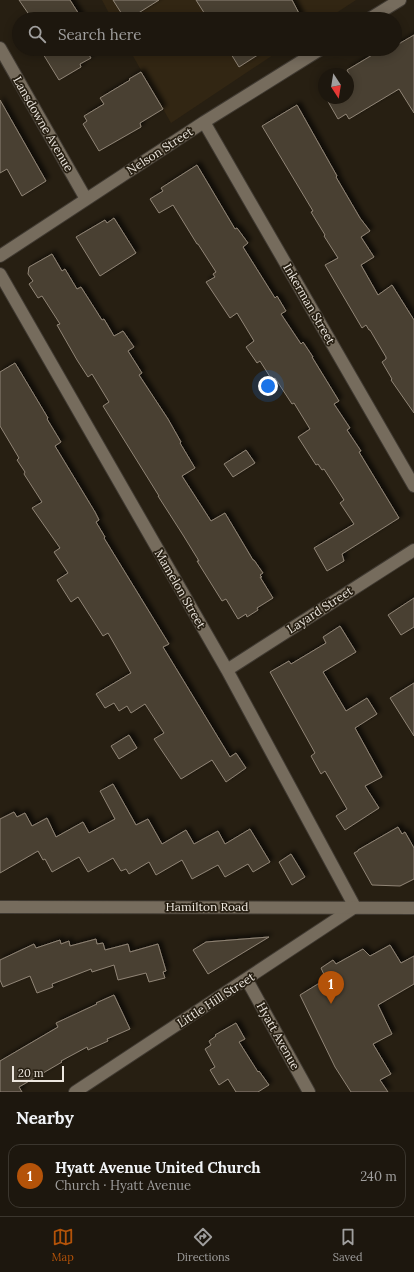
<!DOCTYPE html>
<meta charset="utf-8">
<style>
:root{--surface:#1d170e;--page:#2a241c;--text:#f1f3f6;--muted:#a09f9e;--line:#3b362e;--accent:#b45309}
body{margin:0;font-family:Lora,serif;background:var(--page);color:var(--text)}
.compass{position:absolute;left:318px;top:68px;width:36px;height:36px;border-radius:50%;background:var(--surface);box-shadow:0 2px 10px #0003;rotate:168deg}
.scale{position:absolute;left:12px;bottom:10px;width:52px;box-sizing:border-box;padding-left:4px;border:2px solid #ece6de;border-top:0;font-size:11px;line-height:14px;white-space:nowrap;color:#ece6de;-webkit-text-stroke:3px #271f12;paint-order:stroke}
.you{position:absolute;left:268px;top:386px;width:14px;height:14px;margin:-10px;border:3px solid #fff;border-radius:50%;background:#1a73e8;box-shadow:0 0 0 6px #1a73e833}
.badge{display:grid;place-items:center;width:26px;height:26px;border-radius:50%;background:var(--accent);color:#fff;font-size:13px;font-weight:700}
.pin{position:absolute;translate:-50% -33px;filter:drop-shadow(0 1px 2px #0008)}
.pin::after{content:'';position:absolute;top:21px;width:14px;height:12px;background:inherit;clip-path:polygon(0 0,100% 0,50% 100%)}
.list{margin:0;padding:0;list-style:none}
h2{display:flex;justify-content:space-between;align-items:center;height:52px;margin:0;padding:0 16px;font-size:17px}
h2 small{font-size:13px;font-weight:400;color:var(--muted)}
.list li{display:grid;grid-template-columns:26px 1fr auto;gap:12px;align-items:center;box-sizing:border-box;height:64px;margin:0 8px 8px;padding:0 8px;border:1px solid var(--line);border-radius:12px}
.list b{display:block;font-size:15px;white-space:nowrap}
.list p{margin:0;font-size:13px;white-space:nowrap;color:var(--muted)}
.list em{font-size:13px;font-style:normal;color:var(--muted)}
.icon{flex:none;width:22px;height:22px;fill:none;stroke:currentColor;stroke-width:2;stroke-linecap:round;stroke-linejoin:round}
.map{position:relative;flex:none;width:414px;height:1092px;overflow:hidden}
.search{position:absolute;background:var(--surface);box-shadow:0 2px 10px #0003;left:12px;right:12px;top:12px;height:44px;display:flex;align-items:center;gap:10px;box-sizing:border-box;padding:0 14px;border-radius:22px;color:var(--muted);font-size:15px}
.sheet{height:124px;background:var(--surface)}
nav{display:flex;justify-content:space-around;align-items:center;box-sizing:border-box;height:56px;border-top:1px solid var(--line);background:var(--surface);font-size:11px;color:var(--muted)}
nav a{display:grid;justify-items:center;gap:2px}
nav .on{color:var(--accent)}
.map>svg:first-child{display:block}
.built{fill:#322613}
.building{fill:#493f32;stroke:#908576;filter:url(#shadow)}
.lines{fill:none;stroke-linecap:round;stroke-linejoin:round}
.street-casing{stroke:#403a32;stroke-width:14}
.secondary-casing{stroke:#403a32;stroke-width:14}
.street{stroke:#766c5d;stroke-width:12}
.secondary{stroke:#766c5d;stroke-width:12}
.labels{text-anchor:middle;stroke-width:3.5;stroke-linejoin:round;paint-order:stroke}
.street-label{font-size:12px;fill:#ece6de;stroke:#271f12}
</style>
<div class="map">
<svg width="414" height="1092" viewBox="0 0 414 1092">
<defs>
<filter id="shadow"><feDropShadow dx="3.5" dy="-3.5" stdDeviation="2" flood-color="#0009"/></filter>
</defs>
<rect width="100%" height="100%" fill="#271f12"/>
<path class="built" d="M102,0H356L327,19H112Z
M129,49H282L171,123Z"/>
<path class="building" d="M19,0H70L82,19H32Z
M113,0H159L129,19H125Z
M196,0H292L302,19H208Z
M414,35V113L399,89L349,119L346,114L338,119L326,98H348V77L350,76L347,70L379,51L381,55L390,49H395V46Z
M40,49H85L91,58L80,64L81,67L59,80Z
M228,49H267L239,67Z
M141,72L163,109L140,123L141,127L99,151L83,124L87,121L84,116L104,104L100,98L130,80L129,79Z
M0,100L46,181L22,196L7,169L0,173Z
M297,105L337,176L336,177L360,218L370,231L361,237L374,257L361,265L378,295L392,285L414,320V413L391,380L392,379L382,362L386,359V357L370,330H369L366,325L362,328L325,265L338,258L324,236L325,235L311,212L313,211L262,126Z
M197,165L235,229L237,228L248,243L243,247L275,298L277,296L286,311L281,314L301,344L303,342L313,357H312L339,401L334,404L350,428L347,430L361,451L359,452L399,518L342,554L344,561L327,571L314,548L354,524L340,503L344,500L324,469L322,470L318,464L316,465L298,437L310,429L294,403L292,404L275,378L272,380L260,361L257,363L246,347L254,341L237,313L230,318L206,282L215,277L213,274L216,272L198,244H197L173,205L159,213L150,199L163,191L161,188Z
M114,218L136,253L100,276L76,237L105,220L107,223Z
M52,254L62,271L65,269L77,289L81,287L102,320L104,319L114,336L123,331L134,347L128,351L142,373L139,375L168,419L181,442L180,443L195,468L182,476L211,521L225,513L253,560H254L263,573L260,575L262,577H260L273,598L257,608L258,610L247,617L246,614L238,619L226,599L222,601L197,561H199L183,535L158,496H159L103,406L109,402L92,374L88,377L77,360L57,325L60,324L42,296L38,298L29,284L33,281L28,274L29,267Z
M15,363L48,418L47,419L61,442L55,446L95,512L99,520L96,522L105,537L104,538L169,644L163,647L230,757L236,753L246,768L226,782L212,760L181,779L154,739L164,733L145,704L131,713L127,706L119,711L114,703L105,708L96,694L131,673L108,633L103,636L78,597L71,602L57,580L68,573L54,552L60,548L32,508L42,502L24,474L25,472L17,460L19,458L0,426V372Z
M246,450L255,463L233,477L224,464Z
M414,598V627L401,635L388,615Z
M340,626L356,652L323,672L346,711L367,698L377,714L355,728L382,777L365,786L379,808L345,830L336,816L347,809L325,771L321,774L311,756L315,753L270,672L289,661L291,664L326,643L323,637Z
M414,683V736L390,698Z
M129,735L137,748L119,759L111,746Z
M113,784L136,825L148,819L162,844L186,830L194,844L218,831L225,844L250,829L270,862L253,872L248,864L225,877L218,865L192,879L182,860L156,875L149,862L129,874L126,869L121,871L113,858L88,872L79,857L52,872L45,859L43,860L38,851L0,873V819L14,812L17,817L25,813L32,826L47,818L56,837L83,822L89,833L115,819L100,791Z
M398,827L402,834L405,832L414,848V879L400,886L372,885L354,853L358,851V850Z
M291,854L305,877L292,885L279,862Z
M269,937L208,974L193,950L206,942Z
M96,939L97,944L103,943L105,950L128,944L130,952L158,944L166,971L163,972L165,978L149,982L146,973L118,980L114,965L92,972L91,969L52,984L53,987L37,993L30,976L3,987L0,980V960L34,944L36,948L60,940L61,944L69,941L70,946Z
M390,945L401,963L414,956V984L378,1005L392,1034L373,1044L391,1074L380,1080L388,1092H351L335,1067L300,995L326,979L321,968L333,960L336,964L363,949L370,956Z
M114,995L130,1029L107,1039L108,1041L88,1050L87,1047L61,1061L62,1062L19,1087L22,1092H0V1061L58,1027L56,1023L97,1004L96,1003Z
M236,1023L245,1039L239,1042L258,1072L259,1071L269,1085L258,1092H236L228,1079L219,1085L210,1070L215,1067L205,1049L211,1045L209,1041L216,1036L215,1035Z"/>
<g class="lines">
<defs>
<path id="street" d="M369,19L400,0
M0,48L86,199
M204,122L414,486
M0,256L204,122L321,49
M0,274L227,670L355,907L75,1092
M227,670L414,550
M247,980L309,1092"/>
<path id="secondary" d="M0,907L414,908"/>
</defs>
<use href="#street" class="street-casing"/>
<use href="#secondary" class="secondary-casing"/>
<use href="#street" class="street"/>
<use href="#secondary" class="secondary"/>
</g>
<g class="labels">
<g class="street-label">
<text transform="translate(43 124) rotate(60)" y="4">Lansdowne Avenue</text>
<text transform="translate(160 151) rotate(-33)" y="4">Nelson Street</text>
<text transform="translate(309 304) rotate(60)" y="4">Inkerman Street</text>
<text transform="translate(180 589) rotate(60)" y="4">Mamelon Street</text>
<text transform="translate(320 610) rotate(-33)" y="4">Layard Street</text>
<text x="207" y="911">Hamilton Road</text>
<text transform="translate(216 1000) rotate(-33)" y="4">Little Hill Street</text>
<text transform="translate(278 1036) rotate(61)" y="4">Hyatt Avenue</text>
</g>
</g>
</svg>
<svg class="compass" viewBox="-18 -18 36 36"><path d="M0-13l5 13h-10z" fill="#e53935"/><path d="M0 13l5-13h-10z" fill="#a09f9e"/></svg>
<div class="scale">20 m</div>
<div class="you"></div>
<div class="pin badge" style="left:331px;top:1004px">1</div>
<div class="search"><svg class="icon" aria-label="search" viewBox="0 0 24 24"><circle cx="10" cy="10" r="6"/><path d="M15 15l6 6"/></svg>Search here</div>
</div>
<section class="sheet">
<h2>Nearby<small></small></h2>
<ul class="list">
<li><span class="badge">1</span><div><b>Hyatt Avenue United Church</b><p>Church · Hyatt Avenue</p></div><em>240 m</em></li>
</ul>
</section>
<nav>
<a class="on"><svg class="icon" aria-label="map" viewBox="0 0 24 24"><path d="M3 6l6-2 6 2 6-2v14l-6 2-6-2-6 2zM9 4v14M15 6v14"/></svg>Map</a>
<a><svg class="icon" aria-label="directions" viewBox="0 0 24 24"><path d="M12 3l9 9-9 9-9-9zM9 14v-3h6M13 9l2 2-2 2"/></svg>Directions</a>
<a><svg class="icon" aria-label="saved" viewBox="0 0 24 24"><path d="M7 4h10v16l-5-4-5 4z"/></svg>Saved</a>
</nav>
